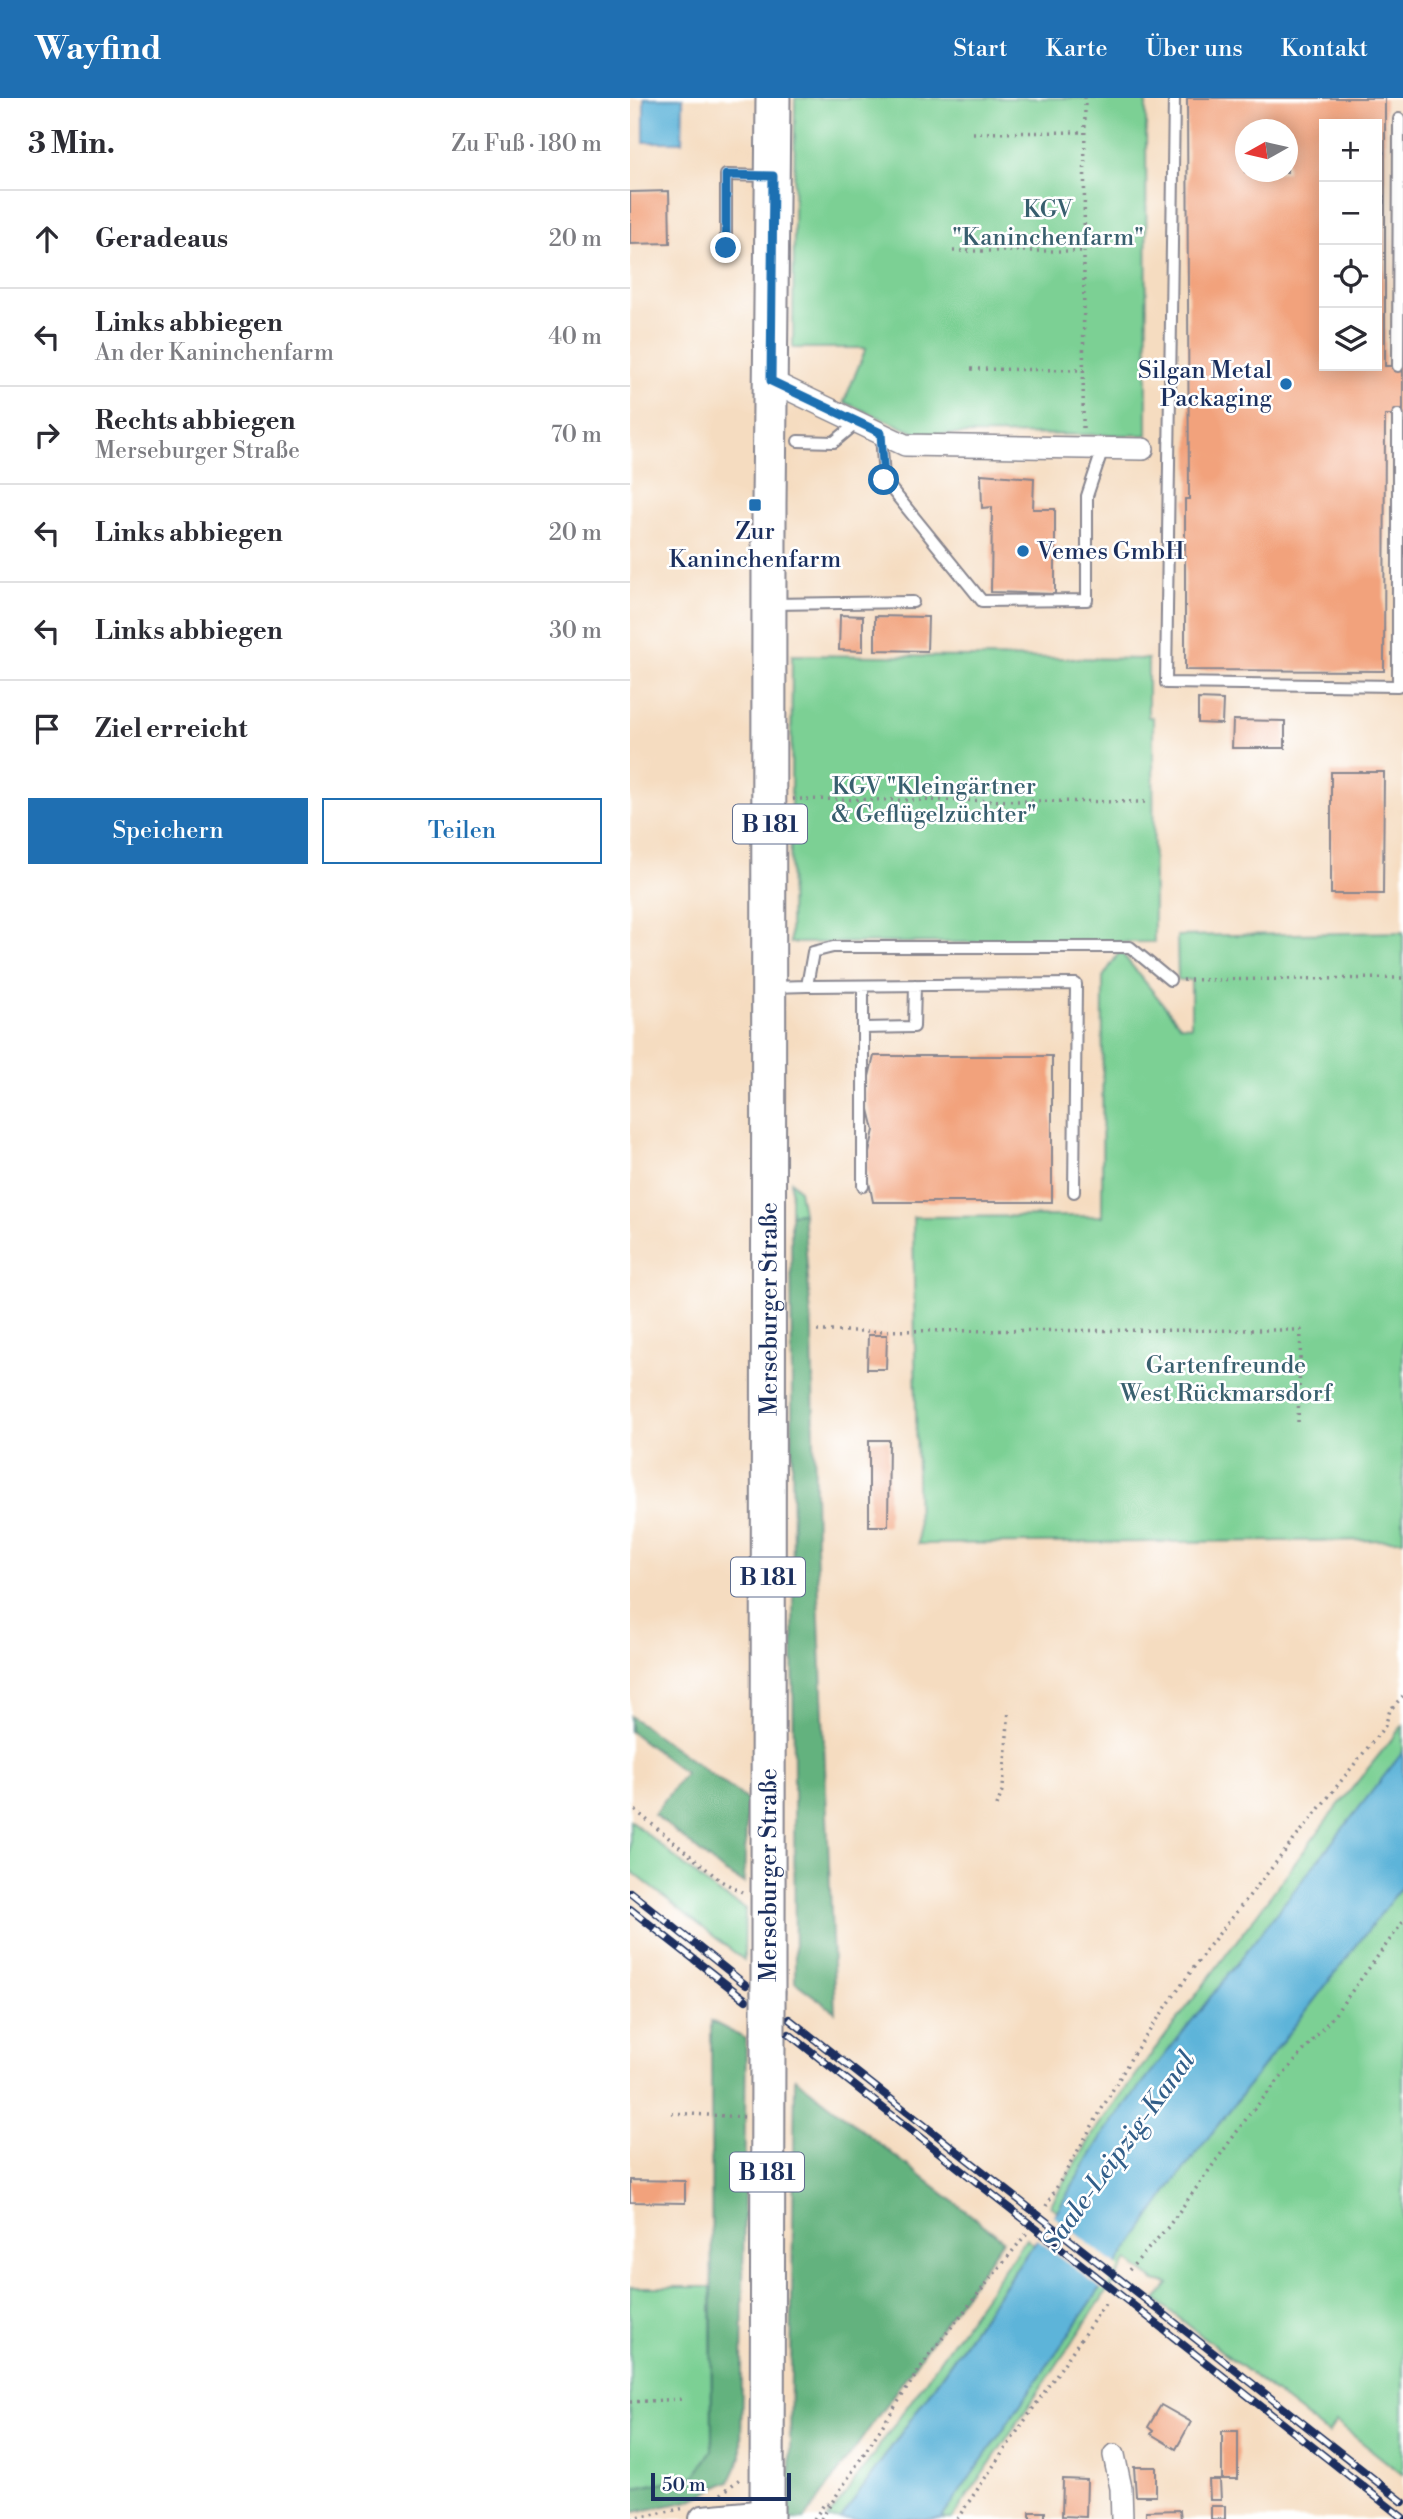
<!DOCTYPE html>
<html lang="de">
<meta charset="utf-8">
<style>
:root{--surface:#fff;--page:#f2f2f3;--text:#2b2b33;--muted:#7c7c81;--line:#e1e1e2;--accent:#1f6fb2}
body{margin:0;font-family:"Libre Bodoni",serif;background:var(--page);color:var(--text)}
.controls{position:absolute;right:21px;top:21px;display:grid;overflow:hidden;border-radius:0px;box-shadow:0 4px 18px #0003}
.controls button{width:63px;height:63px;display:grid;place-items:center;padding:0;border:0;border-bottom:2px solid var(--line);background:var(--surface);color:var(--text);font:35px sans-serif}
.compass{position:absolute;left:605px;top:21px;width:63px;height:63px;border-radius:50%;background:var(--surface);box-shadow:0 4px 18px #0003;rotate:262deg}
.scale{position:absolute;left:21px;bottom:18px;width:140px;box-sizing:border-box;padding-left:7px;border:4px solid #1b2f5e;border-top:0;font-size:19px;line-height:24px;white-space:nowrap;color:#1b2f5e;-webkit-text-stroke:5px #fff;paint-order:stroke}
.stop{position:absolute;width:21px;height:21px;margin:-16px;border:5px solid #1f6fb2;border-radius:50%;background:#fff}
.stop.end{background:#1f6fb2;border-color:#fff;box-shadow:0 2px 7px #0008}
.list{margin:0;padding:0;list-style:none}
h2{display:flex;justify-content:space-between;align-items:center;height:91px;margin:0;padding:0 28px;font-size:30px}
h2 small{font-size:23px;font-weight:400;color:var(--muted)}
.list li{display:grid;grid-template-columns:46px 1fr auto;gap:21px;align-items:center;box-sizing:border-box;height:98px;padding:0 28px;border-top:2px solid var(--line)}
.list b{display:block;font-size:26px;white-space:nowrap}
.list p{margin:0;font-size:23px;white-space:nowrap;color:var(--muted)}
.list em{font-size:23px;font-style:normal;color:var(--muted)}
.actions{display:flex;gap:14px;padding:21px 28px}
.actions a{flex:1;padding:16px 0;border:2px solid var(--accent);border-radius:0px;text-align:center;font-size:24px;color:var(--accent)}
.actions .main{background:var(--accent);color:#fff}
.icon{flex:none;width:38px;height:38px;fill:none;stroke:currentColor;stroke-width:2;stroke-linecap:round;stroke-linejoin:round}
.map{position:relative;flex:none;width:773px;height:2421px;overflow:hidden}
header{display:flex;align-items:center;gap:42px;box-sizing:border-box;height:98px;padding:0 35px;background:var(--accent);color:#fff}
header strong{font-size:33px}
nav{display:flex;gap:38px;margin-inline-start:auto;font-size:24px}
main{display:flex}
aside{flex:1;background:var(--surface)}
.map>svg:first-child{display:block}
.green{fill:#7bd094;stroke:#4b8079;stroke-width:2}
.forest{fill:#64b27e;stroke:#40706e;stroke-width:2}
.water{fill:#5db4d9;stroke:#3c729c;stroke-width:2}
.pier{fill:#f5dcc0}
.building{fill:#f2a27b;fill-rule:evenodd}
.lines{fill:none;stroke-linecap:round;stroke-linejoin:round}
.service-casing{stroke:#88868f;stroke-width:14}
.minor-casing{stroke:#88868f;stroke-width:24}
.tertiary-casing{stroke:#88868f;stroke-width:30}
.primary-casing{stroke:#88868f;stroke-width:37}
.path{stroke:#88868f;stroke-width:3.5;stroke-dasharray:2 5;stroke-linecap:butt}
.service{stroke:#fff;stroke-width:10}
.minor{stroke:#fff;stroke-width:21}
.tertiary{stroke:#fff;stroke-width:26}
.primary{stroke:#fff;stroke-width:33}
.rail-casing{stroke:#1b2f5e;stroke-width:8}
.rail{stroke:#fff;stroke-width:5;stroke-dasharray:16;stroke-linecap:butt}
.primary-bridge-casing{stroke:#88868f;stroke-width:37;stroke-linecap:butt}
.primary-bridge{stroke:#fff;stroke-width:33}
.route{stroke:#1f6fb2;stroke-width:9}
.poi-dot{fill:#1f6fb2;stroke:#fff;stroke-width:2.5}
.labels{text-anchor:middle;stroke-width:5;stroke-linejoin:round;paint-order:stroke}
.shield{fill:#fff;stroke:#5f6d8e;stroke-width:2}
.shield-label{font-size:23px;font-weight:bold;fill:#1b2f5e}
.park-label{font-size:24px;fill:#385f6e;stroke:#fff}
.poi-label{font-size:24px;fill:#1b2f5e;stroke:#fff;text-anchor:end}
.street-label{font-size:24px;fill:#1b2f5e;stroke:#fff}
.water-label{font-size:26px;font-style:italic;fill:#325e89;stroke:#fff}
</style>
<header>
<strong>Wayfind</strong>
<nav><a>Start</a><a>Karte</a><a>Über uns</a><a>Kontakt</a></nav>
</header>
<main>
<aside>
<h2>3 Min.<small>Zu Fuß · 180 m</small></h2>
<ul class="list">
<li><svg class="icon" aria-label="ahead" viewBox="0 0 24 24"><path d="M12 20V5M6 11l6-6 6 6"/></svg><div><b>Geradeaus</b></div><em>20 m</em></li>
<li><svg class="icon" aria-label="left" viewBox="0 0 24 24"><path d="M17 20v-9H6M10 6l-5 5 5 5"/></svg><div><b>Links abbiegen</b><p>An der Kaninchenfarm</p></div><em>40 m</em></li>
<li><svg class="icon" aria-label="right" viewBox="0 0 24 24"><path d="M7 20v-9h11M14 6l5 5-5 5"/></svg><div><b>Rechts abbiegen</b><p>Merseburger Straße</p></div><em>70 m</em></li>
<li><svg class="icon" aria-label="left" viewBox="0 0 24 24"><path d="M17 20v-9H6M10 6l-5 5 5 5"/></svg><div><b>Links abbiegen</b></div><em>20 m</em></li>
<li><svg class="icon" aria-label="left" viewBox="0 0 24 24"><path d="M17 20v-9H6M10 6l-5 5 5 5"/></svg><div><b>Links abbiegen</b></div><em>30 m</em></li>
<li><svg class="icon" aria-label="arrive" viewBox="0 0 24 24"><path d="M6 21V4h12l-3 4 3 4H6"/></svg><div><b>Ziel erreicht</b></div></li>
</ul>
<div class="actions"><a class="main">Speichern</a><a>Teilen</a></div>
</aside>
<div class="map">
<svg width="773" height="2421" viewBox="0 0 773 2421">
<rect width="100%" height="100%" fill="#fff"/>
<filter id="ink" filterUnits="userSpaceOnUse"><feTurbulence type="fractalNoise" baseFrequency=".0143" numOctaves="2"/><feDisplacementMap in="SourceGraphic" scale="14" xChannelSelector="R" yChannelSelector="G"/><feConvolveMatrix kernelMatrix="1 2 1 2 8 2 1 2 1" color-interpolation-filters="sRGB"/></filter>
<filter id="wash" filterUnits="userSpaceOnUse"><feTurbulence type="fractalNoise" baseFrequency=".00686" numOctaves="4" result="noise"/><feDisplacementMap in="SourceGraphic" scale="28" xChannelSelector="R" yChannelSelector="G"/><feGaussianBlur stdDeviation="1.57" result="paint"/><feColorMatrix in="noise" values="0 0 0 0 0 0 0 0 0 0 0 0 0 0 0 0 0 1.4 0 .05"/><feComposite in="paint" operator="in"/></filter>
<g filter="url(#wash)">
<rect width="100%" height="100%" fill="#f5dcc0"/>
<path class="green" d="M165,0H516L517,337L288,336L214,304L236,250H163Z
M162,557L518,561V619H523L524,844L160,845Z
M773,834V1442L288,1446L283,1119L472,1118L473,879L490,853L550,927L561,928V882H548L547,838Z
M161,1083L169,1092L173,1115L161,1116Z
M773,1627V1655L476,2032L427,2113L420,2108L468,2028L703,1714Z
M0,1722L86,1794L115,1810L114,1862L0,1772Z
M773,1787V2377L706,2324L698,2336L526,2202L539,2186L525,2183L498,2162L322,2421H311L544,2084Z
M396,2140L403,2146L211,2421H198Z
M0,2189H81L82,2352L65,2378L0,2391Z"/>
<path class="forest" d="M173,1115L182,1232L186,1447L205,1914L165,1884L161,1116Z
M0,1618L117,1702L114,1785L94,1774L24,1716L55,1675L0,1633Z
M81,1923L116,1941L111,2359L100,2383L60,2403L0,2415V2391L65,2378L82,2352Z
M165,1980L373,2142L175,2421H159Z"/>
<path class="water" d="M14,0H53L52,44H14Z
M773,1654V1787L544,2084L311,2421H211L427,2113L476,2032Z"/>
<path class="pier" d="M421,2116L490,2170L474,2193L404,2139Z"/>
<g id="blocks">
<path class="building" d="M557,0H755V268H773V317H755L754,573L555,572V401H559ZM694,26H747V268H694ZM615,32H657V74H615Z
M39,93L40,145L0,146V94Z
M351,376L404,380L403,411H425V496L361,494L362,409L352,410Z
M210,517L233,518V553L209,552Z
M245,518L298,519L297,553L245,552Z
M568,601L593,602L592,626L568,625Z
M603,622L655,623V650H602Z
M701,674H754L753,796H701Z
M244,958H422V1104H243L236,1069L244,1032L235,995Z
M238,1237H257L256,1271H237Z
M239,1342H259L258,1428H239Z
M0,2082L55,2083V2105L0,2104Z
M531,2307L561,2324L546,2351L521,2336L523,2333L518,2329Z
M592,2333H608V2381H592Z
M504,2369H526V2398H506Z
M433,2381L457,2382L456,2419L432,2418Z
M579,2382H590L591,2402H580Z
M581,2408H595V2421H581Z
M550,2412L551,2421H516V2413Z
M400,2414H415V2421H400Z"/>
</g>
</g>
<g filter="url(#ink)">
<use href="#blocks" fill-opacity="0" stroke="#88868f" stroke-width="2"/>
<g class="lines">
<defs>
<path id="service" d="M544,0L536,585L768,588V317
M96,150V77L140,78
M768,268L769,21
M251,335L254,382L352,503L457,502V398L473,350
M168,343L204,344L228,324
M142,506L283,504
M177,888L446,886L444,1094
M233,888V1088
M142,889L177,888L183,854L203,849H500L540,882
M233,930L284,929L285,887"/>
<path id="minor" d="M141,283L275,347L513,351
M484,2357L491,2390L492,2421"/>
<path id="tertiary" d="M73,2421L137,2415"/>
<g id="primary">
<path id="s1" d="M138,1893L139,406L143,0"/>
<path d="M137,2421L138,1936"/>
</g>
</defs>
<use href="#service" class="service-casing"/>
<use href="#minor" class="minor-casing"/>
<use href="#tertiary" class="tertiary-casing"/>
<use href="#primary" class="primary-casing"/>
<path class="path" d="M343,35L455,34
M323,153H455
M341,271L454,272
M453,330L455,0
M163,701L516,704
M553,882L773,880
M187,1233L671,1232L668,1324
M0,1708L91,1783L112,1794
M367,1708L373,1690L379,1611
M42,2015L115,2019
M416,2108L504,1955L576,1852L755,1628L760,1612L773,1598
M499,2172L538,2129L619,2017L705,1916L773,1824
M0,2304L52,2301
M91,2396L112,2379
M2,2421L55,2410
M184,2421L195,2405L201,2407
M191,2421L299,2257L397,2135
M327,2421L477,2203"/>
<use href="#service" class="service"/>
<use href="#minor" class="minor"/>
<use href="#tertiary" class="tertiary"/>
<use href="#primary" class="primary"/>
<defs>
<path id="rail" d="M0,1794L116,1887
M0,1811L116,1902
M159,1921L773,2404
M159,1936L773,2420"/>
</defs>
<use href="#rail" class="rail-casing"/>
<use href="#rail" class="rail"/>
<defs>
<path id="primary-bridge" d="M138,1893V1936"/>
</defs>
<use href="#primary-bridge" class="primary-bridge-casing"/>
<use href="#primary-bridge" class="primary-bridge"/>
</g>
</g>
<g class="lines" filter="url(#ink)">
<path class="route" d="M96,150V77L143,78L141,283L251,335L254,382"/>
</g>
<g class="poi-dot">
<circle cx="656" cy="286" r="7"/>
<rect x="118" y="400" width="14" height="14" rx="3.5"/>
<circle cx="393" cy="453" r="7"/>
</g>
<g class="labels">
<g class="shield">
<rect x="103" y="706.5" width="74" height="39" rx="5"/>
<rect x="101" y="1459.5" width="74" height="39" rx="5"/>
<rect x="100" y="2054.5" width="74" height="39" rx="5"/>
</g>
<g class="shield-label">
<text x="140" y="734">B 181</text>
<text x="138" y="1487">B 181</text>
<text x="137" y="2082">B 181</text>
</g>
<g class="park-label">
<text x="418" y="119">KGV<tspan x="418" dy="28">"Kaninchenfarm"</tspan></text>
<text x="304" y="696">KGV "Kleingärtner<tspan x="304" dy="28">&amp; Geflügelzüchter"</tspan></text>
<text x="596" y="1275">Gartenfreunde<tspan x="596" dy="28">West Rückmarsdorf</tspan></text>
</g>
<g class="poi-label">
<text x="642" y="280">Silgan Metal<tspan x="642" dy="28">Packaging</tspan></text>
<text x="125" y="441" text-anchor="middle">Zur<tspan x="125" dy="28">Kaninchenfarm</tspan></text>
<text x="407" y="461" text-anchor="start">Vemes GmbH</text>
</g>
<g class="street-label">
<text dy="8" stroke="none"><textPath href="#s1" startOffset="682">Merseburger Straße</textPath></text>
<text dy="8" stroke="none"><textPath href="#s1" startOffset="116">Merseburger Straße</textPath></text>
</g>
<g class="water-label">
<text transform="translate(488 2053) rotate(-54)" y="9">Saale-Leipzig-Kanal</text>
</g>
</g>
</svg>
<div class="controls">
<button>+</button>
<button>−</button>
<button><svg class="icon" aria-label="locate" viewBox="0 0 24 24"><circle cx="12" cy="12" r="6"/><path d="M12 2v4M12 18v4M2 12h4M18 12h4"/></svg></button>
<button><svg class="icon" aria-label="layers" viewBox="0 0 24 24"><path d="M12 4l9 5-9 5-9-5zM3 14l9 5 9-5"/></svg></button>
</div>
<svg class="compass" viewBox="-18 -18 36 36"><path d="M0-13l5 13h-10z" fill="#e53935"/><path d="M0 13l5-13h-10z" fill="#7c7c81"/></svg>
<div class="scale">50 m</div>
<div class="stop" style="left:254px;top:382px"></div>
<div class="stop end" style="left:96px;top:150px"></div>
</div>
</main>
